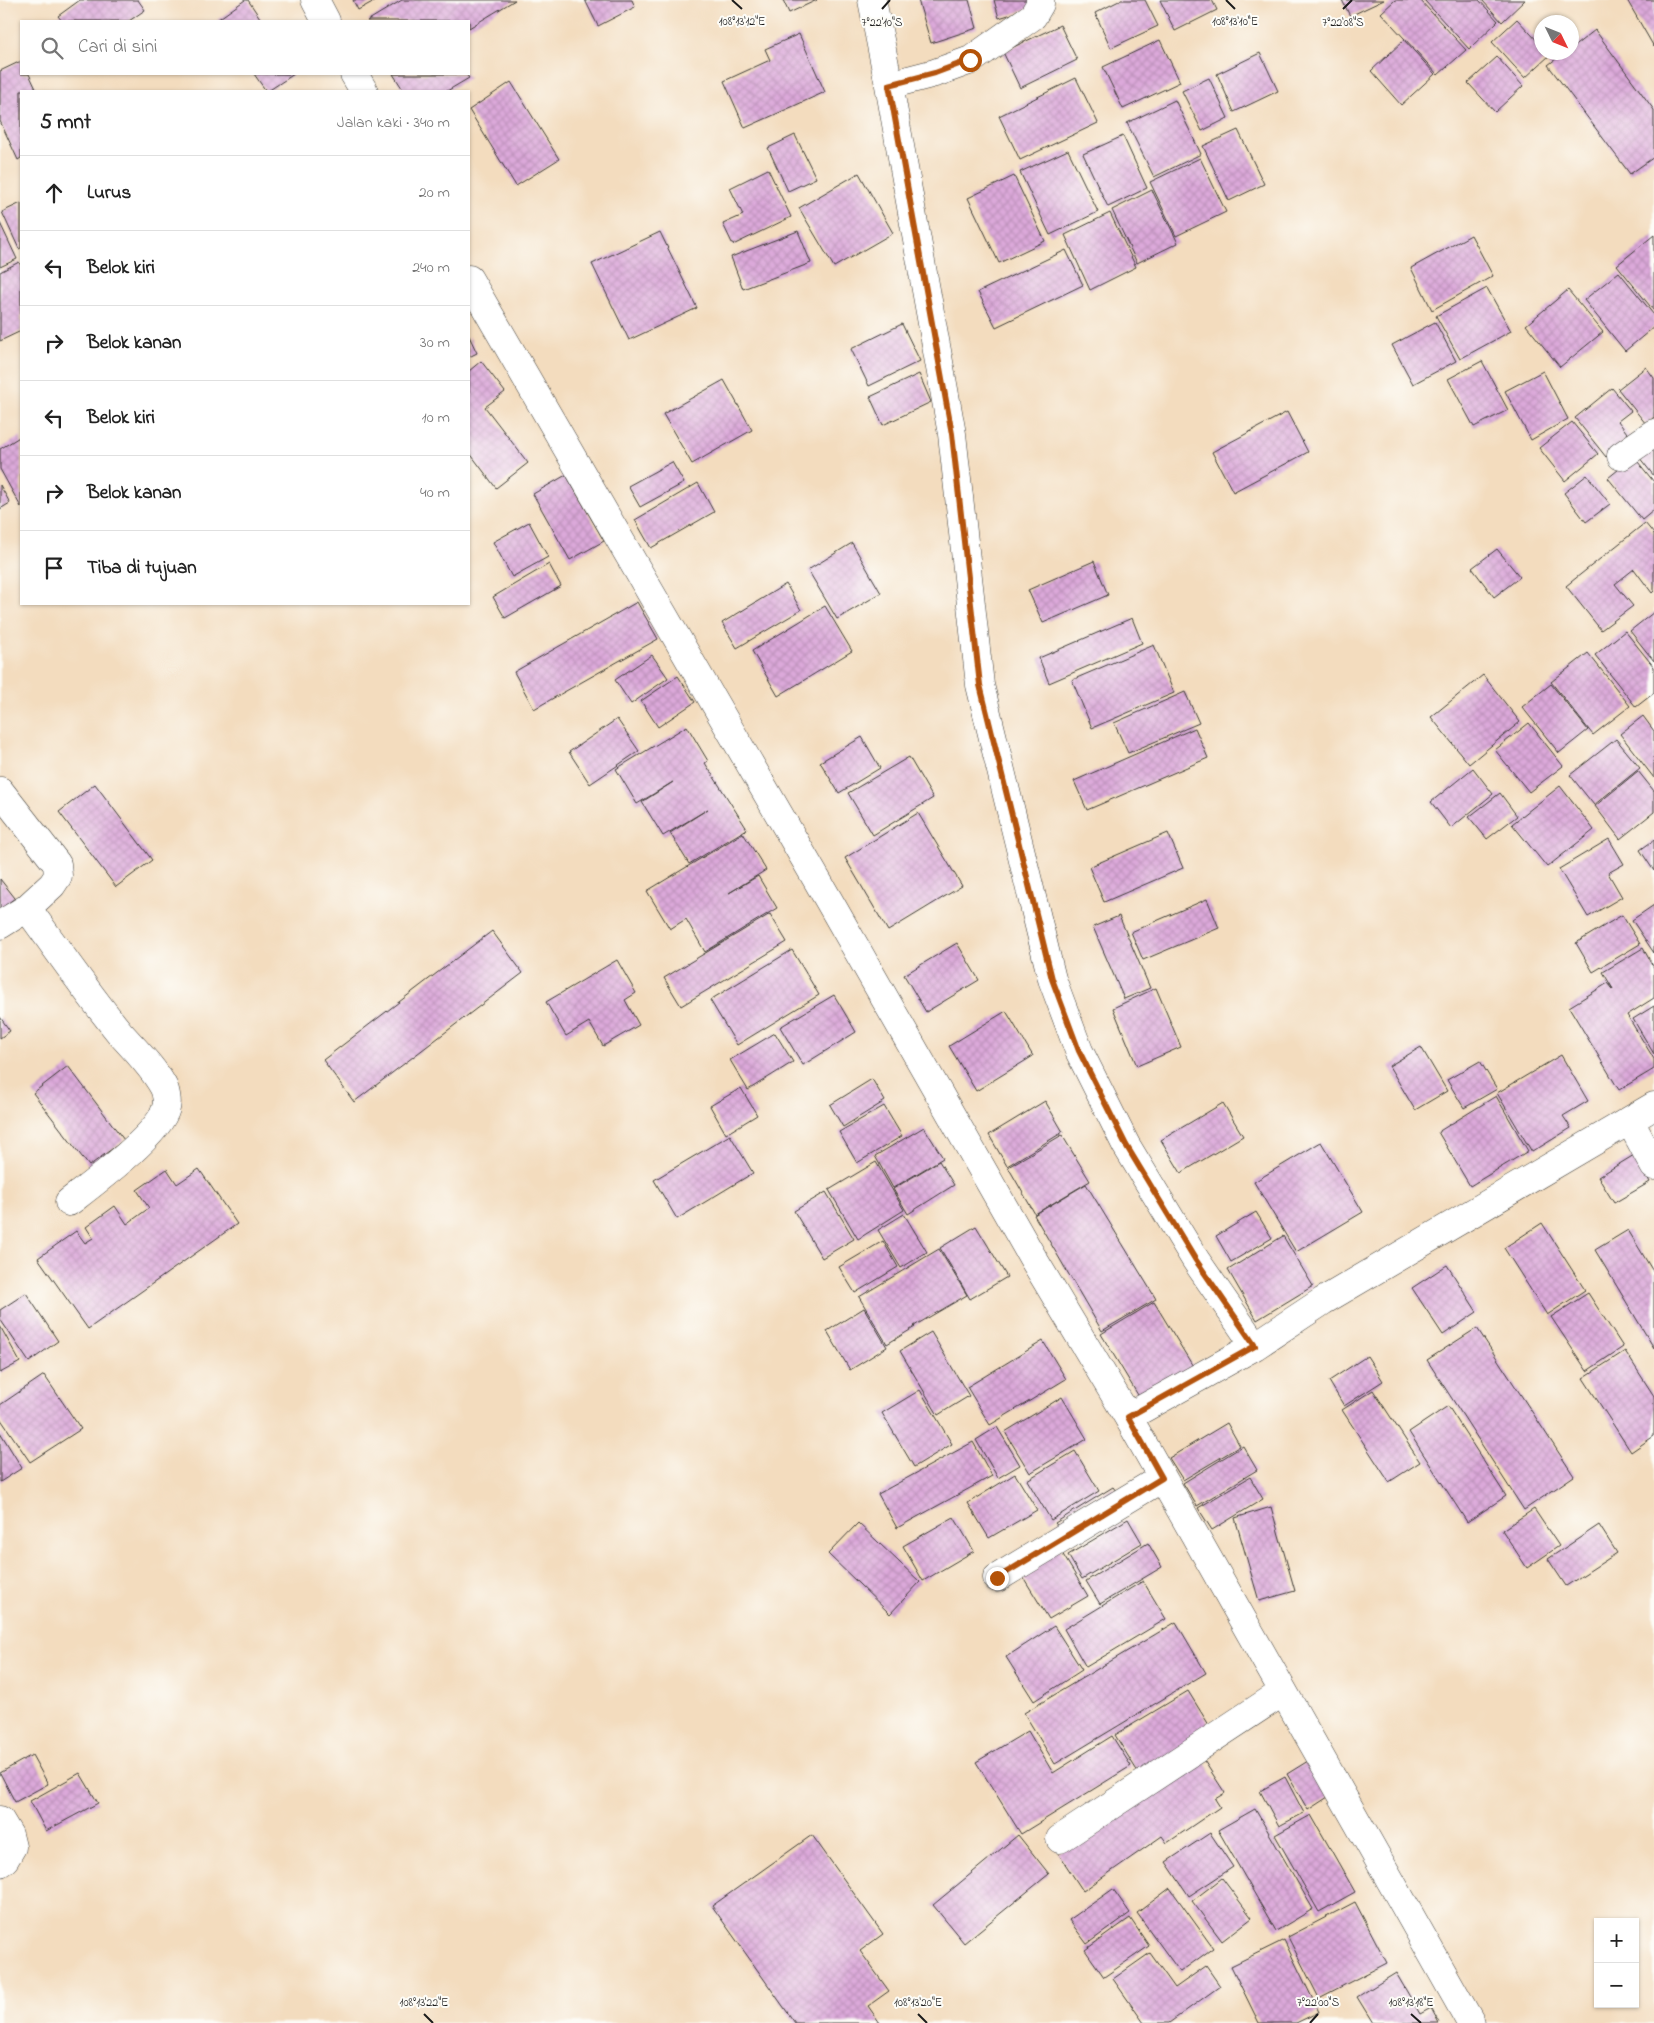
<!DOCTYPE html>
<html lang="id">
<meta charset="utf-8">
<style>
:root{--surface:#fff;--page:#f6f6f6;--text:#222;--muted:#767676;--line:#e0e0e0}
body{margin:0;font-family:"Indie Flower",sans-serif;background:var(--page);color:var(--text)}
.controls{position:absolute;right:15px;bottom:15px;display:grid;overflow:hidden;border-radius:0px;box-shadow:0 1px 4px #0004}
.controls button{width:45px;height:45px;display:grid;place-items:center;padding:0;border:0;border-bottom:1px solid var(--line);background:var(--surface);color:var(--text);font:25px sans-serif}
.compass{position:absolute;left:1534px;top:15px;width:45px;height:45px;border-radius:50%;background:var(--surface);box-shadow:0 1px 4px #0004;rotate:133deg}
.stop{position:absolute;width:15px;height:15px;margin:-11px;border:4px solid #b45309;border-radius:50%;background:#fff}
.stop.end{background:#b45309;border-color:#fff;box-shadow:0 1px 5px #0008}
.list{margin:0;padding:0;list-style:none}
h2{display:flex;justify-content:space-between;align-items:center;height:65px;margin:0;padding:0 20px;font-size:21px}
h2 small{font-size:16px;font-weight:400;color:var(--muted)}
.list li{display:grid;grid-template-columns:32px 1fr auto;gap:15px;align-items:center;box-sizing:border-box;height:75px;padding:0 20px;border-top:1px solid var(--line)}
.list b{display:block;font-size:19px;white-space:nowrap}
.list em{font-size:16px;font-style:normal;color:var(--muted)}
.icon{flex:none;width:28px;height:28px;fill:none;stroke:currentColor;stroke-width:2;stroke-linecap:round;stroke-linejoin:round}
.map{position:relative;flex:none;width:1654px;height:2023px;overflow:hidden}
.search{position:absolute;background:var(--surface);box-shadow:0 1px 4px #0004;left:20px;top:20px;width:450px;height:55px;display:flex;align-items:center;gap:12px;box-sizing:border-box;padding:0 18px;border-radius:0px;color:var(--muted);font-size:19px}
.panel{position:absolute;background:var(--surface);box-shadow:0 1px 4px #0004;left:20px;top:90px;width:450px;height:515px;border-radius:0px}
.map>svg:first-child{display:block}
.building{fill:url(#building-cross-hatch)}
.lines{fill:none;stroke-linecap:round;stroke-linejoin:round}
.street-casing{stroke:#3c3934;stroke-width:29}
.street{stroke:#fff;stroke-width:28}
.route{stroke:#b45309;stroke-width:6}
.ticks{fill:none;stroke:#1c1c1c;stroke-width:2}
.ticks-label{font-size:12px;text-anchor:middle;fill:#1c1c1c;stroke:#fdfcf7;stroke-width:4;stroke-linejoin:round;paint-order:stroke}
</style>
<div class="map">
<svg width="1654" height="2023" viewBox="0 0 1654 2023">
<defs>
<pattern id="building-cross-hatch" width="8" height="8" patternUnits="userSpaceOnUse" patternTransform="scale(1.25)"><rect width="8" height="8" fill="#dca9da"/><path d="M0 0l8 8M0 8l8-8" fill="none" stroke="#bc91ba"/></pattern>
</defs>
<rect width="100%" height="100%" fill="#fdfcf7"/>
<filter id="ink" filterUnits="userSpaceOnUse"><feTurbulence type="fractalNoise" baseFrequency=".02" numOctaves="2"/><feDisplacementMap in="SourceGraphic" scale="10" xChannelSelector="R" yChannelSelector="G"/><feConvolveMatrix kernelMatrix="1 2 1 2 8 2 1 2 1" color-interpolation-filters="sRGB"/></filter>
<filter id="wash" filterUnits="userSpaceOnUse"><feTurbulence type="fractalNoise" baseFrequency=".0096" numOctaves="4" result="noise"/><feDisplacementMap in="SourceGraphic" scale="20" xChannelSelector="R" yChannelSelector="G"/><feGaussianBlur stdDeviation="1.12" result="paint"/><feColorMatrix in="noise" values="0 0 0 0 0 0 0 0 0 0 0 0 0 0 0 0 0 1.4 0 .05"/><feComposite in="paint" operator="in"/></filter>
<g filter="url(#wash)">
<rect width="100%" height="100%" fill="#f3dcbe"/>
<g id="blocks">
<path class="building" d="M80,0H138L145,10L129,21H62L58,16Z
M245,0H248L262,21H218L217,20Z
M353,0H376L358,10Z
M402,0H515L469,28V21H367Z
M585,0H632L635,7L598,26Z
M783,0H817L789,13Z
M918,0H969L977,28L931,43Z
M994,0H1036L1038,6L999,18Z
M1121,0H1145L1158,26L1111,48L1095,13Z
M1160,0H1212L1217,10L1175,31Z
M1342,0H1384L1350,16Z
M1395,0H1420L1466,50L1438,75L1381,13Z
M1424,0H1479L1498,21L1469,49Z
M1482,0H1525L1502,22Z
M1627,0H1654V47Z
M1517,19L1542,46V52H1547L1550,55L1525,78L1492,42Z
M1060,25L1077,60L1020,88L1003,52Z
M1595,30L1654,110V157L1630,174L1548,65L1565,52H1572V48Z
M799,34L825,92L745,128L724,81L770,60L765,49Z
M1160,40L1180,82L1123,109L1103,67Z
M1404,40L1435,74L1401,105L1371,71Z
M1260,53L1278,91L1234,112L1217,74Z
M1497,57L1523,86L1495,112L1468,83Z
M21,61V74H29L37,91H21V158L18,160L0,121V71Z
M254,74H294L268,91H266Z
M393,74H466L469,78L447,91H404Z
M1076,78L1098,123L1020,160L999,116Z
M1209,78L1228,118L1202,131L1182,91Z
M511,82L559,159L516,186L469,110Z
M1175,100L1201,154L1154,177L1127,123Z
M1238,130L1264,184L1229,201L1203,146Z
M795,135L816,178L788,191L768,148Z
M1123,136L1147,188L1108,207L1083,154Z
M1068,150L1098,212L1050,235L1020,172Z
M1200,158L1226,212L1176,236L1150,182Z
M768,169L791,217L733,245L723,224L743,215L730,188Z
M859,173L893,233L834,267L799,208Z
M1014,176L1045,241L999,263L968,198Z
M1152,190L1178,243L1137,263L1112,210Z
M21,203V248L19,249L2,212Z
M1110,213L1136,267L1090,290L1065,235Z
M0,223L17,259L0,267Z
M798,231L811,263L743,289L731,257Z
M660,232L697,308L629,340L592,264Z
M1471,235L1493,276L1432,310L1411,268Z
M1654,235V311L1617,265Z
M1066,250L1083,285L996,327L978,292Z
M19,262L21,266V331L0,341V272Z
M1619,272L1654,315V327L1625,351L1584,300Z
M1487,288L1511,331L1460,359L1436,316Z
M1568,290L1603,332L1560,367L1526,325Z
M1435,322L1456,361L1413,384L1392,345Z
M902,324L920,361L869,386L851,349Z
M469,336L477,353L469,357Z
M481,361L505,392L485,407L528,463L496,488L469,452V371Z
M1482,361L1508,410L1474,427L1448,379Z
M1646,367L1654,378V417L1646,424L1618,389Z
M1543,371L1568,419L1531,440L1505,391Z
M919,374L931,402L883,425L870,397Z
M724,380L752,430L692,464L663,414Z
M1612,388L1631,411L1618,421L1630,437L1606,457L1575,418Z
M1287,412L1308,452L1233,492L1212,452Z
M1572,422L1598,454L1565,481L1539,448Z
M21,436V507L0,469V449Z
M1654,445V476L1639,457Z
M1634,457L1654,482V510L1642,520L1608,478Z
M672,462L684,483L640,507L628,486Z
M566,475L604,541L570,560L533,494Z
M1587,475L1610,504L1586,522L1564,493Z
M698,483L714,512L651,548L635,520Z
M0,485L10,503L0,509Z
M529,522L548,557L512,577L493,542Z
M1645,523L1654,534V591L1652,593L1634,569L1615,584L1633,606L1601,630L1566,586Z
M852,543L881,593L837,619L808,570Z
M1497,549L1520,577L1494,597L1472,568Z
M1094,561L1108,595L1043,623L1028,590Z
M549,564L561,586L505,618L493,597Z
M786,584L801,610L737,648L722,623Z
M637,602L658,639L534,709L514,672Z
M825,606L852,651L778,696L752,651Z
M1654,612V661L1630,631Z
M1132,618L1142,643L1049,683L1039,658Z
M1625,631L1654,667V693L1636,707L1595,655Z
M1154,645L1174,693L1092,728L1072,680Z
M1588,653L1630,706L1593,735L1551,682Z
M652,655L668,678L631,704L615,680Z
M1483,675L1520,722L1469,764L1431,717Z
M678,676L695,702L658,727L641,701Z
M1551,684L1588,730L1559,753L1522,707Z
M1185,692L1199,723L1128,753L1114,723Z
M1643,716L1654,731V778L1620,734Z
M617,719L639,751L590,784L569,752Z
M1529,723L1563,766L1529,792L1495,750Z
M687,726L708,761L705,763L747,829L689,864L670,833L708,809L663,836L642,802L673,782L637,804L616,769Z
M1195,728L1208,758L1087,810L1074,781Z
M862,737L880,768L839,793L820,762Z
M1616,739L1640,768L1594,805L1570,775Z
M909,757L933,798L873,835L848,793Z
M1473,768L1493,794L1451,828L1431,802Z
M1638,771L1654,791V812L1620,839L1595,806Z
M95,784L152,860L116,887L59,812Z
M1560,786L1594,830L1547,867L1512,824Z
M1500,793L1517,816L1487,839L1469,817Z
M918,813L962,886L888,931L845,858Z
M743,833L766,870L729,893L758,876L777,908L705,952L686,919L670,929L647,891Z
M1168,833L1183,868L1104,902L1089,867Z
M1609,839L1624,864L1608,873L1622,897L1588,917L1559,869Z
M1654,840V871L1640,850Z
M0,879L15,898L0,909Z
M1207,899L1219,928L1143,960L1131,932Z
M1654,905V953L1632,920Z
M770,914L787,942L681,1006L664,978Z
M1622,915L1640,944L1593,972L1576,943Z
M1119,916L1150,988L1124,999L1093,927Z
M492,931L523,973L354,1102L323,1060Z
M957,943L979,980L926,1012L904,975Z
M1643,948L1654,968V998L1627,1015L1654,1059V1069L1619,1090L1569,1007L1608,983L1613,989L1603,972Z
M792,950L819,995L737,1045L710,1000Z
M617,960L636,993L625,1000L639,1025L603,1046L589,1022L566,1036L546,1002Z
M1156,988L1181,1047L1137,1066L1113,1008Z
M834,995L856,1032L803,1065L780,1027Z
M1654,1006V1054L1633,1019Z
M1006,1011L1033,1056L976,1091L949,1046Z
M0,1017L10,1031L0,1038Z
M775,1033L793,1062L748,1090L730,1060Z
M1421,1047L1447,1091L1415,1110L1389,1066Z
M1561,1055L1588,1101L1563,1116L1571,1128L1532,1152L1497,1093Z
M1480,1061L1497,1089L1464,1108L1447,1080Z
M68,1066L124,1140L89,1166L33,1093Z
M872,1079L885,1101L843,1127L830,1105Z
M741,1088L757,1115L726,1134L710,1106Z
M1496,1096L1528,1151L1470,1186L1438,1132Z
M1045,1101L1063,1132L1007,1166L989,1135Z
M1223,1103L1243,1136L1181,1173L1161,1140Z
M884,1106L902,1136L857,1163L839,1132Z
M924,1127L943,1158L893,1188L875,1156Z
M730,1135L753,1173L677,1219L654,1180Z
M1062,1135L1090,1181L1035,1214L1008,1167Z
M1321,1142L1363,1212L1296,1252L1254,1182Z
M1634,1155L1650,1182L1614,1203L1598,1177Z
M939,1161L954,1185L908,1214L893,1189Z
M876,1162L904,1210L858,1239L829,1190Z
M167,1169L177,1184L199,1169L237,1224L88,1329L38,1258L76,1231L85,1243L93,1238L86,1227L115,1206L127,1224L149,1208L137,1190Z
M1086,1184L1156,1299L1102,1331L1034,1215Z
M826,1192L854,1239L822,1258L794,1211Z
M1256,1212L1272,1238L1231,1262L1216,1236Z
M904,1214L927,1252L901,1268L878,1230Z
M1542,1223L1585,1290L1547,1315L1504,1248Z
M976,1226L1007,1277L970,1299L940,1248Z
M1628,1230L1654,1273V1348L1595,1250Z
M1283,1236L1313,1286L1257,1320L1228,1270Z
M883,1241L898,1267L855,1293L839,1267Z
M939,1249L967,1295L914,1326L915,1327L887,1344L859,1297Z
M1447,1265L1477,1312L1443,1335L1412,1288Z
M26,1293L58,1341L29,1362L0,1319V1310Z
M1588,1293L1623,1347L1587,1371L1551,1317Z
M1154,1302L1194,1368L1141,1400L1101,1334Z
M864,1308L887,1347L850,1370L827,1331Z
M0,1326L20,1362L0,1373Z
M1477,1328L1574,1476L1524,1510L1427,1360Z
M931,1332L969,1396L938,1415L900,1351Z
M1043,1341L1066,1379L990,1425L967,1387Z
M1625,1351L1654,1396V1436L1631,1452L1583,1378Z
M1367,1356L1383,1381L1344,1406L1329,1381Z
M44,1375L81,1429L30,1462L0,1418V1405Z
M920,1390L952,1444L914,1467L882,1413Z
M1373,1390L1420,1462L1389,1482L1342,1410Z
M1062,1397L1087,1439L1030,1473L1005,1432Z
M1448,1406L1506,1496L1467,1522L1409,1432Z
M1227,1423L1240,1446L1183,1480L1169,1458Z
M997,1427L1020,1465L998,1478L976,1440Z
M0,1432L22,1468L0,1482Z
M973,1442L992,1476L897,1528L878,1494Z
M1243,1446L1257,1470L1197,1506L1183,1483Z
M1075,1451L1099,1491L1051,1520L1027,1480Z
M1015,1474L1037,1510L989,1538L968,1503Z
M1250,1477L1263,1499L1212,1530L1198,1508Z
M1113,1487L1122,1499L1065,1535L1055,1523Z
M1271,1507L1295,1591L1259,1601L1235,1518Z
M1534,1509L1559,1546L1527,1568L1502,1530Z
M954,1517L974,1551L923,1581L903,1546Z
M1128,1519L1142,1543L1082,1579L1068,1555Z
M858,1523L920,1582L890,1614L828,1554Z
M1599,1525L1617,1553L1566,1586L1548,1559Z
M1148,1543L1162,1567L1100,1604L1086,1581Z
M1059,1548L1088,1596L1049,1619L1020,1572Z
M1143,1581L1166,1619L1086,1667L1064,1629Z
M1176,1622L1206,1673L1055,1764L1024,1713Z
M1054,1626L1082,1670L1034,1701L1006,1657Z
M1188,1691L1214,1733L1141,1777L1115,1735Z
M1028,1731L1053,1773L1112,1736L1131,1766L1021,1834L976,1762Z
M32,1755L48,1784L15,1802L0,1773Z
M1201,1756L1225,1793L1215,1799L1220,1807L1167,1843L1162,1836L1083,1891L1058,1853Z
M1308,1761L1328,1797L1308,1810L1287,1774Z
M80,1773L98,1803L46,1831L30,1801Z
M1285,1777L1304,1813L1279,1826L1260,1791Z
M1255,1809L1313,1909L1276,1931L1218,1830Z
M1311,1815L1355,1892L1319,1912L1275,1835Z
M1210,1833L1233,1867L1189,1896L1166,1862Z
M812,1835L883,1934L860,1951L889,1991L868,2006L880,2023H795L712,1906Z
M1018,1835L1049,1874L964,1943L933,1905Z
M1222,1878L1252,1918L1222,1941L1192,1901Z
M1170,1888L1213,1948L1180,1972L1137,1913Z
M1113,1889L1130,1913L1087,1944L1069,1920Z
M1355,1902L1387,1963L1319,1998L1288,1937Z
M1130,1918L1149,1946L1104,1977L1085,1950Z
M1284,1940L1319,2012L1296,2023H1259L1231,1966Z
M1150,1953L1175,1988L1206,1966L1220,1986L1169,2023H1144L1113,1979Z
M1396,1973L1420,2014L1431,2008L1439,2023H1373L1357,1997Z"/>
</g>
</g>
<g filter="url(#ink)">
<use href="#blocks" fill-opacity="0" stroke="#3c3934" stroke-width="1"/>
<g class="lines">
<defs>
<path id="street" d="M315,0L326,21
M872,0L889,85L952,434L980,685L1052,979L1079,1051L1126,1145L1195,1259L1255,1346
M354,74L364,91
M889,85L935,73L971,60L1033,16L1040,4V0
M469,279L828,899L1034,1260L1128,1417L1471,2023
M1621,456L1654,433
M0,791L57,864L58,876L52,885L27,908
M0,925L27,908C58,950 87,993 120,1033C135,1050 152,1066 163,1086C166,1091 168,1103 166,1108C160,1134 91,1185 69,1202
M1630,1121L1654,1166
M1128,1417L1255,1346L1323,1301L1654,1106
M997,1578L1162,1478
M0,1820L9,1835L12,1847L5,1859L0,1863
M1060,1839L1283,1692"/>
</defs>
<use href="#street" class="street-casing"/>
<use href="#street" class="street"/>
</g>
</g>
<g class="lines" filter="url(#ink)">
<path class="route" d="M970,60L935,73L889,85L952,434L980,685L1052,979L1079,1051L1126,1145L1195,1259L1255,1346L1128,1417L1162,1478L997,1578"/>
</g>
<path class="ticks" d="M732,0L742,9M1226,0L1235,9M882,9L890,0M1343,9L1352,0M424,2014L433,2023M918,2014L927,2023M1411,2014L1421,2023M1310,2023L1318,2014"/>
<g class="ticks-label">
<text x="742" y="25">108°13'12"E</text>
<text x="1235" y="25">108°13'10"E</text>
<text x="882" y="26">7°22'10"S</text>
<text x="1343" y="26">7°22'08"S</text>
<text x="1318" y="2006">7°22'00"S</text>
<text x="424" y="2006">108°13'22"E</text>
<text x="918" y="2006">108°13'20"E</text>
<text x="1411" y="2006">108°13'18"E</text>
</g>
</svg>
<div class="controls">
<button>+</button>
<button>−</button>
</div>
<svg class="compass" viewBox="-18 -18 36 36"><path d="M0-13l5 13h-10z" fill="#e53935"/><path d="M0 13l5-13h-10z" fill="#767676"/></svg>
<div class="stop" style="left:970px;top:60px"></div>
<div class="stop end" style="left:997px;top:1578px"></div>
<div class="search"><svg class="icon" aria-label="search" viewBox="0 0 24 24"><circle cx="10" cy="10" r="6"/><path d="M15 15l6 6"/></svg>Cari di sini</div>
<section class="panel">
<h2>5 mnt<small>Jalan kaki · 340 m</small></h2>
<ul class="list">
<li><svg class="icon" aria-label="ahead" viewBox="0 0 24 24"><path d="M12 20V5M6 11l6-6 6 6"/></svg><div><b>Lurus</b></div><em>20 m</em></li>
<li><svg class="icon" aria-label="left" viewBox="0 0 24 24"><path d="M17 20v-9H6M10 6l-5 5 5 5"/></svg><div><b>Belok kiri</b></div><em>240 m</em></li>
<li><svg class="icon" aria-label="right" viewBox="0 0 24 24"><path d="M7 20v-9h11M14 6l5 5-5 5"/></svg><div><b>Belok kanan</b></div><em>30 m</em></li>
<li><svg class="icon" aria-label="left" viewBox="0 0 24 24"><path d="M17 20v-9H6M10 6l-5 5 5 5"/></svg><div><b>Belok kiri</b></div><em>10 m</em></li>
<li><svg class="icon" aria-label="right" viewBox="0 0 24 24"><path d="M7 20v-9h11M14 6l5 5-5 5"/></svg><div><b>Belok kanan</b></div><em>40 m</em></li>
<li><svg class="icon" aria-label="arrive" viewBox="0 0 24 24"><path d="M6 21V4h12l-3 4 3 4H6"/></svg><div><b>Tiba di tujuan</b></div></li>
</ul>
</section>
</div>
